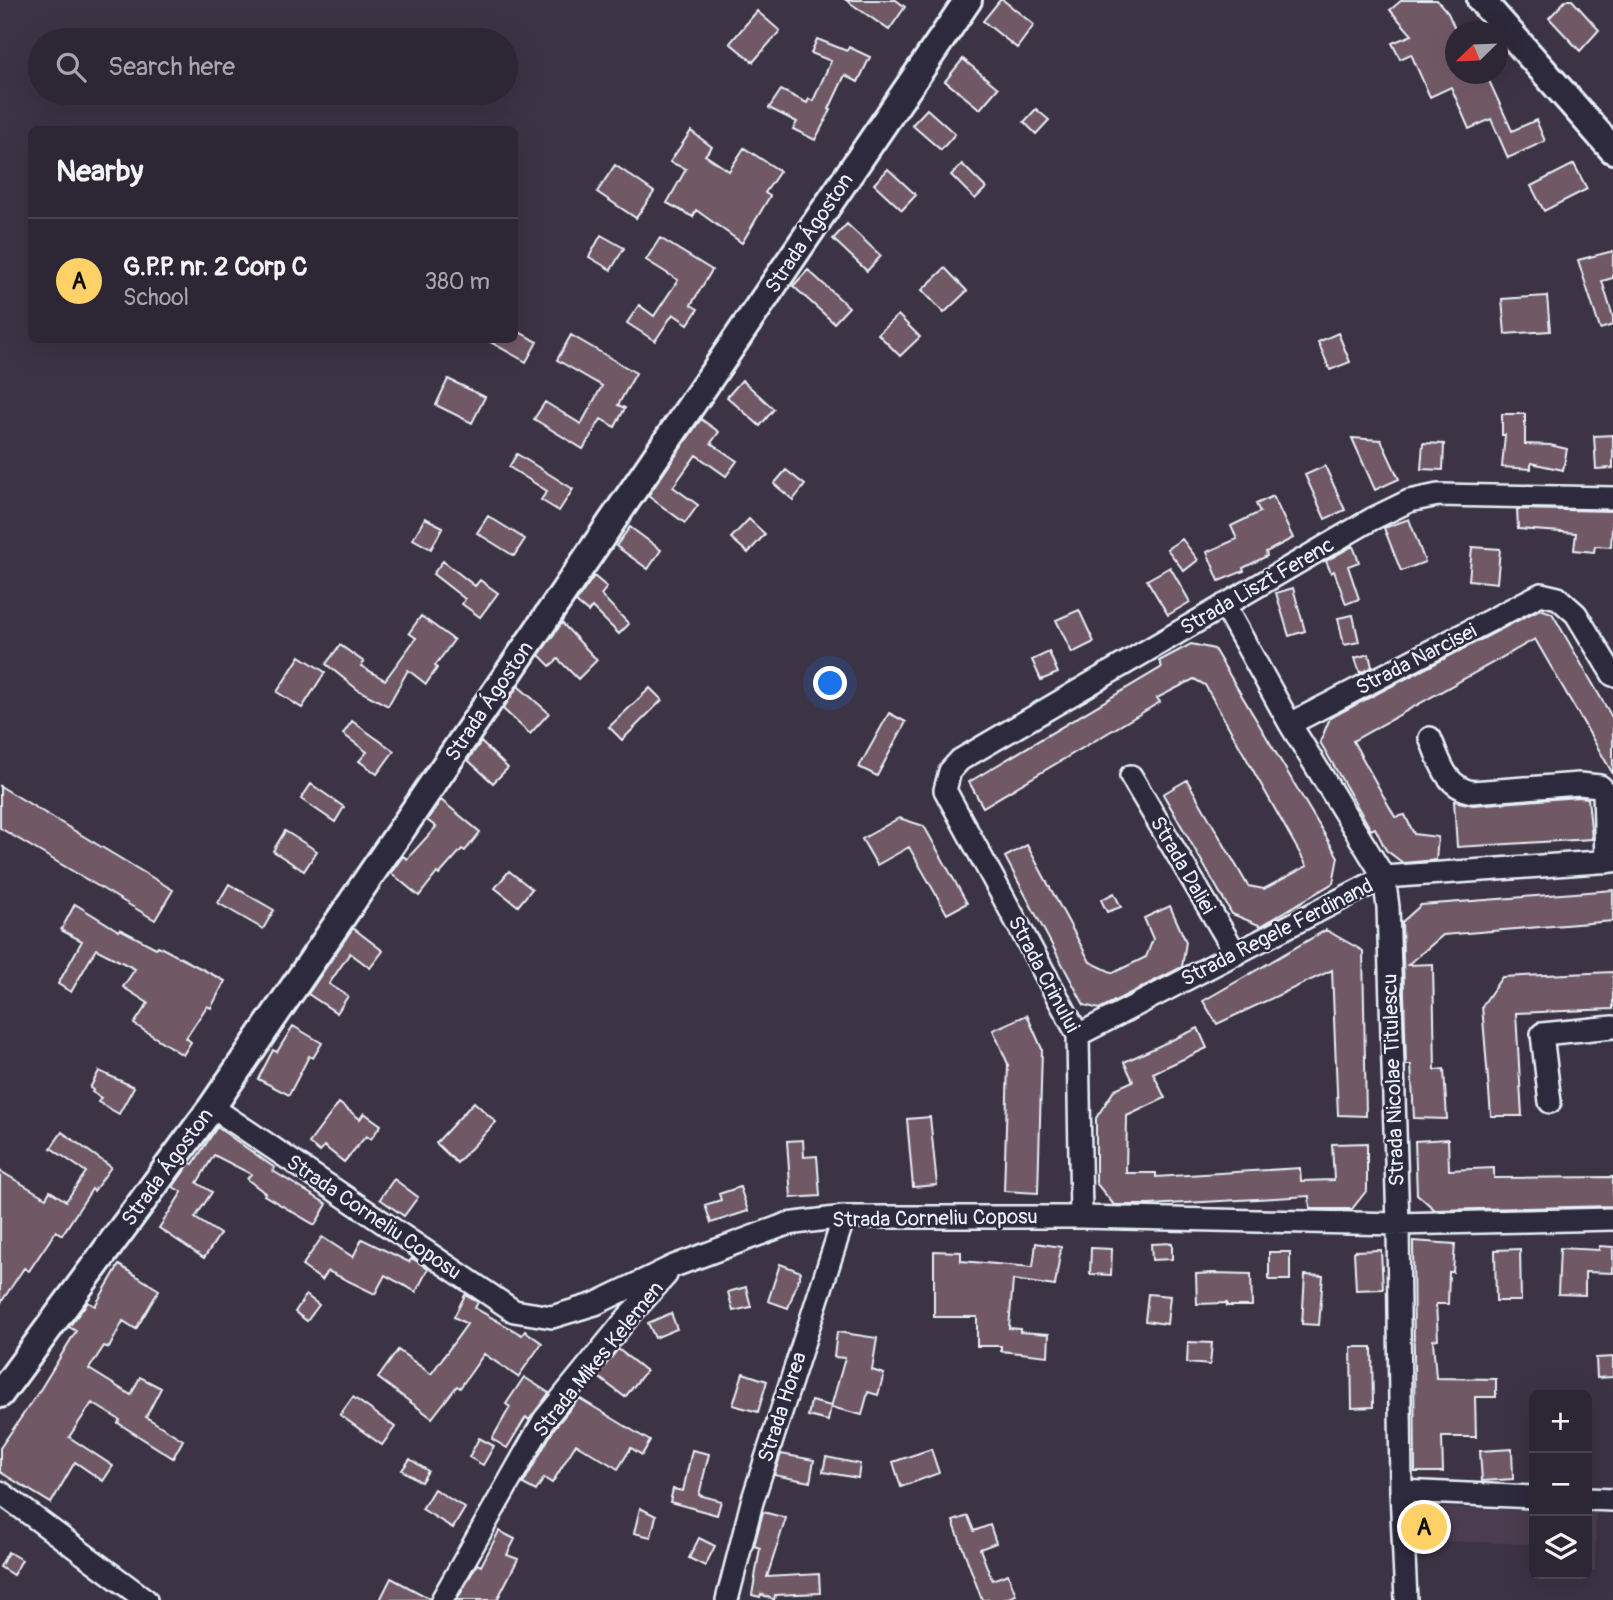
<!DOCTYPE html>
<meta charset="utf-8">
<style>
:root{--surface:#2d2634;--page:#393240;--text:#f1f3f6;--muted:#a7a5ac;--line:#48434f;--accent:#ffd166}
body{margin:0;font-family:Pangolin,sans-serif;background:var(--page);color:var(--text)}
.controls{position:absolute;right:21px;bottom:21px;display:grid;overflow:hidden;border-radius:10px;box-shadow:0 7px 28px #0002}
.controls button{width:63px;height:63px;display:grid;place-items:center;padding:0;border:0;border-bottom:2px solid var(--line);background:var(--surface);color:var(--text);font:35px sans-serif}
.compass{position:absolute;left:1445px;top:21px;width:63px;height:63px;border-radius:50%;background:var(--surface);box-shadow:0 7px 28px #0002;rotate:247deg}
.you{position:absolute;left:831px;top:684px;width:24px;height:24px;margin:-18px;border:5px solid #fff;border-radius:50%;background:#1a73e8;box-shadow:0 0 0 10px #1a73e833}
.badge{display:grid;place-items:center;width:46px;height:46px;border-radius:50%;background:var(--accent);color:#111;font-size:23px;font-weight:700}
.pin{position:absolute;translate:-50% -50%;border:4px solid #fff;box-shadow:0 2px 7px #0006}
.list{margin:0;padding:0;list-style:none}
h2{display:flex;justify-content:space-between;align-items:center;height:91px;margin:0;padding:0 28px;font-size:30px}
h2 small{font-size:23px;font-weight:400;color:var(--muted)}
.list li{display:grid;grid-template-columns:46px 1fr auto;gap:21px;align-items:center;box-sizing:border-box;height:126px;padding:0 28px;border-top:2px solid var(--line)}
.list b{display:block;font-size:26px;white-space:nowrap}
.list p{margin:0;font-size:23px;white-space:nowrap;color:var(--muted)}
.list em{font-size:23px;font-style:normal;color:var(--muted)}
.icon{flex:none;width:38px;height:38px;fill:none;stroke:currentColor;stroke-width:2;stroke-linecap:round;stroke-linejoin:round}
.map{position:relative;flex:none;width:1613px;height:1600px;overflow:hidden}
.search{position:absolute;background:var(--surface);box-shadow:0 7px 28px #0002;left:28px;top:28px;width:490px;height:77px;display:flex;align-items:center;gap:18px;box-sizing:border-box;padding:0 24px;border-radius:38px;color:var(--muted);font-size:26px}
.panel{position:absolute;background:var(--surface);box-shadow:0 7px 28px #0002;left:28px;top:126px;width:490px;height:217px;border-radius:10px}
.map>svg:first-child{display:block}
.built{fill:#4c3e4f}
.building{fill:#715965;stroke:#e8f1f8;stroke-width:2}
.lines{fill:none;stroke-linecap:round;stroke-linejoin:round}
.minor-casing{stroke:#e8f1f8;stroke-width:26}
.major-casing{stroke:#e8f1f8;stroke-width:32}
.minor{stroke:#2f2a3d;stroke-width:21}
.major{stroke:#2f2a3d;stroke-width:26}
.labels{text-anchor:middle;stroke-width:5;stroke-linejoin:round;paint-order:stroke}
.street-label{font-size:21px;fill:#e8f1f8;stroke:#2f2a3d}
</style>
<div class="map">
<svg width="1613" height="1600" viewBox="0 0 1613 1600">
<rect width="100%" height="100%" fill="#3c3345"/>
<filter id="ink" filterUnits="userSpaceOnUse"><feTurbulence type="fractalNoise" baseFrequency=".0143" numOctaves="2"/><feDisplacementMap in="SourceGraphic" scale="14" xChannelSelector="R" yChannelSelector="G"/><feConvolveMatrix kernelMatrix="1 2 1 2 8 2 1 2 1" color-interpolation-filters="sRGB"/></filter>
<g filter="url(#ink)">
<path class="built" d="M1414,1507L1534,1511V1544L1413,1540Z
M1587,1513H1596L1595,1570H1587Z"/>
<path class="building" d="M846,0H896L905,7L889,30Z
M1000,0H1003L1034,25L1017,48L983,21Z
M1402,0H1437L1448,13L1455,29V74H1486L1512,131L1536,120L1545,141L1508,158L1491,119L1469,129L1451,87L1430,97L1411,54L1400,59L1392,43L1412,35L1390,10Z
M1566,0H1572L1599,30L1580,51L1549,18Z
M757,11L780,31L753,62L730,43Z
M817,39L847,51L849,47L870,57L858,82L845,75L829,109L831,110L815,140L793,129L797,122L769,108L781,90L807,103L809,99L813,101L831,61L811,53Z
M963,59L998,88L980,109L945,81Z
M927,109L955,134L941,150L912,125Z
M1036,109L1049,120L1036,134L1024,122Z
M691,131L712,147L705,155L729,171L744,148L780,171L765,193L770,196L742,243L696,210L693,217L667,203L686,169L670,162Z
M962,164L986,188L975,199L951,175Z
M1574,164L1587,189L1544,211L1531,186Z
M615,165L654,192L636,218L597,192Z
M888,169L916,195L902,210L874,184Z
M847,224L881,256L867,271L833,239Z
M601,235L624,248L611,270L589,257Z
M660,238L712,270L691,305L698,309L688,324L673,314L655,341L627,323L639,305L654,316L678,280L646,260Z
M1613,251V278L1602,281L1613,317V325L1600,329L1578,260Z
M945,268L967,291L944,313L922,290Z
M808,270L849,307L834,323L793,286Z
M1547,296L1550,331L1505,334L1502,299Z
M898,315L920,337L900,356L878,334Z
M514,329L537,342L526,362L487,340H514Z
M1338,333L1350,362L1330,370L1318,342Z
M571,335L636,373L618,405L625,408L615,427L601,419L583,449L534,419L545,402L581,424L602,386L557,360Z
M448,379L485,397L472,423L436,405Z
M742,380L774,409L760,426L727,397Z
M1502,414H1525V444L1550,445L1567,449L1563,470L1531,463V469L1502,467L1505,435H1502Z
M701,419L719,432L711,443L737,461L726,476L696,455L673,487L698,505L685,523L648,496Z
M1613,435V468L1596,469L1594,436Z
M1352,438L1381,440L1399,479L1375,490Z
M1423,443L1444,444L1443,470L1421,469Z
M517,454L573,489L559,511L541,500L547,491L509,467Z
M1325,466L1345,510L1325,519L1305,475Z
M786,470L805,485L793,500L774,484Z
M1273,496L1293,538L1266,552L1267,556L1243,568L1244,571L1219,581L1207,552L1237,539L1231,526L1260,512L1256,504Z
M1517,509L1613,511L1611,547L1595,546L1594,552L1574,550L1576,533L1518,529Z
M488,516L525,539L514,556L477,533Z
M425,518L443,527L431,549L413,539Z
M749,519L765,534L748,553L731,538Z
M1409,519L1425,562L1401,571L1384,528Z
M630,527L661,550L648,569L616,546Z
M1182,539L1198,560L1184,571L1167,549Z
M1353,546L1359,562L1348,566L1359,599L1346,604L1334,571L1331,573L1326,561Z
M1472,547L1500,549L1497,583L1469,580Z
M443,561L475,586L480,580L498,593L480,617L462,604L465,599L433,574Z
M1170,567L1190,602L1168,615L1147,580Z
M594,576L607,587L601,595L629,624L619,634L592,607L588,612L576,602Z
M1293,588L1305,631L1289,636L1276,593Z
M1540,609L1552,613L1613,719V774L1535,639L1353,741L1395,817L1405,815L1414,834L1438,837L1436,860L1403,863L1386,850L1375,828L1371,830L1320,742L1330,718Z
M1079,610L1094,642L1072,653L1056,620Z
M1353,615L1359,642L1344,645L1338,618Z
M421,616L454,640L435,666L437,668L426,684L408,670L388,706L358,690L326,664L340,645L364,662L361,666L385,680L416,638L409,633Z
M562,623L597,660L578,679L558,659L550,666L539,655Z
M1191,644L1214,649L1338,857L1333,883L1261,926L1232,914L1163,794L1187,780L1248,886L1264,889L1307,866L1205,685L1194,679L1157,698L1160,702L983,807L969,782L1162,667L1159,661Z
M1049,652L1058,673L1041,680L1032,660Z
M1369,654L1372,667L1360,673L1355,658Z
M300,656L325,672L302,708L277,692Z
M518,686L549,713L530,734L503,709Z
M650,688L662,700L622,740L609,727Z
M889,713L906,722L877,776L859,767Z
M352,721L394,751L377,774L359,761L367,752L343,734Z
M481,742L508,768L493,783L468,760Z
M311,784L344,807L335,822L301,799Z
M0,786L173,890L155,920L0,828Z
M1579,797L1588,798L1592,839L1457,847L1454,801L1473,805Z
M441,800L480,832L465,851L462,849L439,875L437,873L419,896L391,873L403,856L407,859L436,827L427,820Z
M899,818L924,826L967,903L947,914L909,847L877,865L862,839Z
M285,831L317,851L304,871L273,851Z
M1027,845L1090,962L1113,973L1146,957L1153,939L1144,918L1170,906L1186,942L1182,967L1099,1009L1084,1005L1005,857Z
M509,871L532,889L518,906L495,888Z
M229,884L274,910L263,929L218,903Z
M1613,890V921L1443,935L1408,965L1433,964L1435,1070L1444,1069L1447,1119L1414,1118L1411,1065H1406L1402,922L1421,905Z
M1114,893L1121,907L1107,912L1101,900Z
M75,904L119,931L120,929L156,948L158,946L225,981L211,1008L207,1006L186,1038L191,1042L183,1055L134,1024L148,1003L123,987L135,969L96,949L71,992L58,984L82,941L61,930Z
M353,928L383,951L370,968L350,953L329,984L348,996L337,1013L308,994Z
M1326,930L1363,951L1366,1116L1338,1115L1332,970L1217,1024L1203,1001Z
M1613,972V1009L1516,1013L1522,1116H1491L1482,1006L1502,977Z
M1027,1015L1042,1049L1038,1193L1004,1191L1008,1064L993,1030Z
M293,1026L322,1043L313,1058L309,1056L289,1095L258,1079L273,1050L277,1052Z
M1198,1028L1207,1048L1153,1073L1165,1098L1127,1116L1126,1173H1156V1177L1300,1168L1301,1181L1334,1180L1332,1144L1367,1143V1190L1352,1209H1310L1309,1196L1149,1205H1114L1096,1183V1118L1115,1089L1133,1081L1124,1062Z
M99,1071L134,1087L119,1114L98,1102L101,1098L92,1092L93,1090L90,1088Z
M474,1102L496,1122L457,1163L436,1143Z
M339,1103L360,1119L364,1113L381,1125L371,1139L366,1136L344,1162L324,1146L320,1152L309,1143Z
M930,1117L937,1185L913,1187L907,1119Z
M217,1127L275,1168L273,1171L327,1204L315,1225L264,1195L265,1193L247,1179L251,1174L214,1155L197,1183L212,1192L195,1218L220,1234L204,1258L159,1228L182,1192L173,1187L190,1163L193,1164Z
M62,1132L111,1167L94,1191L92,1189L62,1235L56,1231L29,1271L24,1268L0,1304V1171L46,1198L50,1191L66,1201L86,1172L51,1148Z
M1448,1139L1449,1170L1494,1168V1178L1613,1177V1206L1435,1210L1417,1194L1415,1141Z
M803,1140L804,1157L817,1156L820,1196L791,1198L787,1141Z
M394,1179L418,1197L404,1216L380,1199Z
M740,1187L748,1211L711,1223L705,1205L721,1200L719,1194Z
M322,1237L353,1257L362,1239L409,1262L412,1258L428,1269L416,1292L385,1275L375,1294L328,1271L322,1280L302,1266Z
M1413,1241L1455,1244L1453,1272H1449L1448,1304H1436L1438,1339L1433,1340L1436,1378L1496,1379V1397H1475L1476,1437H1442L1443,1472H1415Z
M1036,1243L1061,1247L1055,1286L1013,1280L1009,1328L1020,1329V1332L1049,1334L1048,1356L1001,1351V1346H977V1317H934V1251L961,1252V1261L1033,1267Z
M1172,1243V1259L1152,1260L1151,1244Z
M1599,1246L1613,1247V1273L1585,1272V1295L1558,1294L1560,1248L1599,1250Z
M1091,1248L1112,1249L1111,1275L1090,1274Z
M1520,1249L1521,1301H1496L1495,1250Z
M1381,1250L1383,1289L1356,1290L1354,1251Z
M1269,1252H1290V1280H1269Z
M780,1264L801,1272L788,1308L768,1301Z
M119,1265L159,1290L136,1329L123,1321L109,1348L104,1346L89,1369L131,1395L140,1377L161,1388L146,1417L183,1440L173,1458L118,1423L120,1420L92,1403L69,1437L113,1466L103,1481L75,1462L51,1503L0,1472V1448L40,1390L76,1331L69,1327L88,1302L95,1306Z
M1213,1273L1251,1274L1252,1306H1227V1303L1197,1304L1196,1274Z
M1305,1275L1323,1276L1319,1325L1302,1324Z
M746,1287L751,1307L733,1311L728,1292Z
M1148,1294L1170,1296L1167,1324L1145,1321Z
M306,1295L319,1305L307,1321L295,1312Z
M465,1295L478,1302L475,1308L522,1335L525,1331L542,1343L518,1377L484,1354L460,1388L457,1386L432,1418L378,1378L398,1350L431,1374L467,1324L454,1317Z
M671,1313L677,1329L655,1338L648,1323Z
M837,1332L877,1338L872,1370L884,1374L878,1395L868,1392L862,1415L831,1407L845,1358L834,1357Z
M1188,1342L1212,1343L1210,1365L1187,1363Z
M1351,1347H1372L1373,1407L1352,1408Z
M618,1349L646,1371L625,1397L597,1376Z
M1613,1357V1377L1597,1378L1596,1358Z
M743,1373L767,1381L758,1412L733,1405Z
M524,1377L549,1393L529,1420L526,1417L507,1448L492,1439L510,1407L506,1404Z
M353,1397L395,1427L382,1445L340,1415Z
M579,1398L650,1441L642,1455L631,1448L618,1469L576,1444L552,1483L544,1478L536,1491L523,1484L555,1427Z
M811,1401L831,1406L828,1421L808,1416Z
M479,1438L494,1446L483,1465L469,1457Z
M931,1449L939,1473L901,1487L893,1462Z
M1512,1449L1513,1479L1482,1481L1480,1451Z
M692,1450L709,1454L699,1495L721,1501L717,1515L670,1502L673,1489L683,1491Z
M781,1454L814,1460L810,1482L774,1475Z
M826,1457L860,1464L858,1478L823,1472Z
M410,1459L428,1471L421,1482L402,1470Z
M434,1489L465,1508L453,1528L422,1509Z
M640,1508L656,1516L651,1537L634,1533Z
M763,1512L786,1518L767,1577L819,1574L820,1593L775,1595L774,1600L761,1594L760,1597L752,1595L760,1548L754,1546Z
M968,1516L974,1531L990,1525L996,1543L980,1549L992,1580L1008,1574L1016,1595L1003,1600H982L953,1521Z
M499,1531L515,1539L507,1555L518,1559L497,1600H457L477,1564L481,1566Z
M699,1538L715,1546L705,1566L689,1558Z
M8,1552L22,1560L13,1575L0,1567Z
M391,1578L429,1598V1600H380Z"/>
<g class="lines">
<defs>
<path id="minor" d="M1224,605L1290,724L1384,877L1388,907L1398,1224L1401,1491L1406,1600
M1290,724L1541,594L1558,598L1576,614L1613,675
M1430,738C1440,760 1444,786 1472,792L1579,784L1600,786L1604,790L1606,862
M1131,776L1236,954
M1078,1035L1384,877L1613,861
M1550,1102L1542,1034L1613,1027
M212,1107L514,1311L552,1317L595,1304L674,1266L787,1224L844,1217H1081L1398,1224L1613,1219
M1081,1217L1078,1035L945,790L950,771L960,760L1372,519L1409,501L1438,495L1613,498
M1401,1491L1534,1497
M0,1492L146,1600
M1587,1499L1613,1500
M442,1600L544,1420L628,1317L666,1275
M727,1600L752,1502L844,1217"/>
<path id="major" d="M1481,0L1613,150
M0,1394L212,1107L968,0"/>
</defs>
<use href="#minor" class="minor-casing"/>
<use href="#major" class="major-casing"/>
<use href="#minor" class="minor"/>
<use href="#major" class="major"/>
</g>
</g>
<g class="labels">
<g class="street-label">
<text transform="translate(809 233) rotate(-56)" y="7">Strada Ágoston</text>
<text transform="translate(1257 586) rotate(-30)" y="7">Strada Liszt Ferenc</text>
<text transform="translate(1416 659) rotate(-27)" y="7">Strada Narcisei</text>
<text transform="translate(489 701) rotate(-56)" y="7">Strada Ágoston</text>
<text transform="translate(1183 865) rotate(60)" y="7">Strada Daliei</text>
<text transform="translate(1277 932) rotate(-27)" y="7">Strada Regele Ferdinand</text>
<text transform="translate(1044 974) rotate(62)" y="7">Strada Crinului</text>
<text transform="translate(1393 1080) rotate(-92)" y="7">Strada Nicolae Titulescu</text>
<text transform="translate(167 1167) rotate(-54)" y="7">Strada Ágoston</text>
<text transform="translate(374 1217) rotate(34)" y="7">Strada Corneliu Coposu</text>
<text transform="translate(935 1218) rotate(-1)" y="7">Strada Corneliu Coposu</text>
<text transform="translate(598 1359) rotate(-51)" y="7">Strada Mikes Kelemen</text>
<text transform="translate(782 1407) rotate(-72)" y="7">Strada Horea</text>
</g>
</g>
</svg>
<div class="controls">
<button>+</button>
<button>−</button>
<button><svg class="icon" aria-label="layers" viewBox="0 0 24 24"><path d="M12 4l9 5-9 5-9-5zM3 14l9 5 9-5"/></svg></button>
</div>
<svg class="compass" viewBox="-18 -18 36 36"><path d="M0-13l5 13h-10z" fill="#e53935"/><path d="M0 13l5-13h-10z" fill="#a7a5ac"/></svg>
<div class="you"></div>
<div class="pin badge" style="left:1424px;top:1527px">A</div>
<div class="search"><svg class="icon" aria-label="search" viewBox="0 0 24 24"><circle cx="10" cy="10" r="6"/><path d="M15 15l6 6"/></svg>Search here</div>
<section class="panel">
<h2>Nearby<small></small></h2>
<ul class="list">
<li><span class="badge">A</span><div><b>G.P.P. nr. 2 Corp C</b><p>School</p></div><em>380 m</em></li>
</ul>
</section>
</div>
